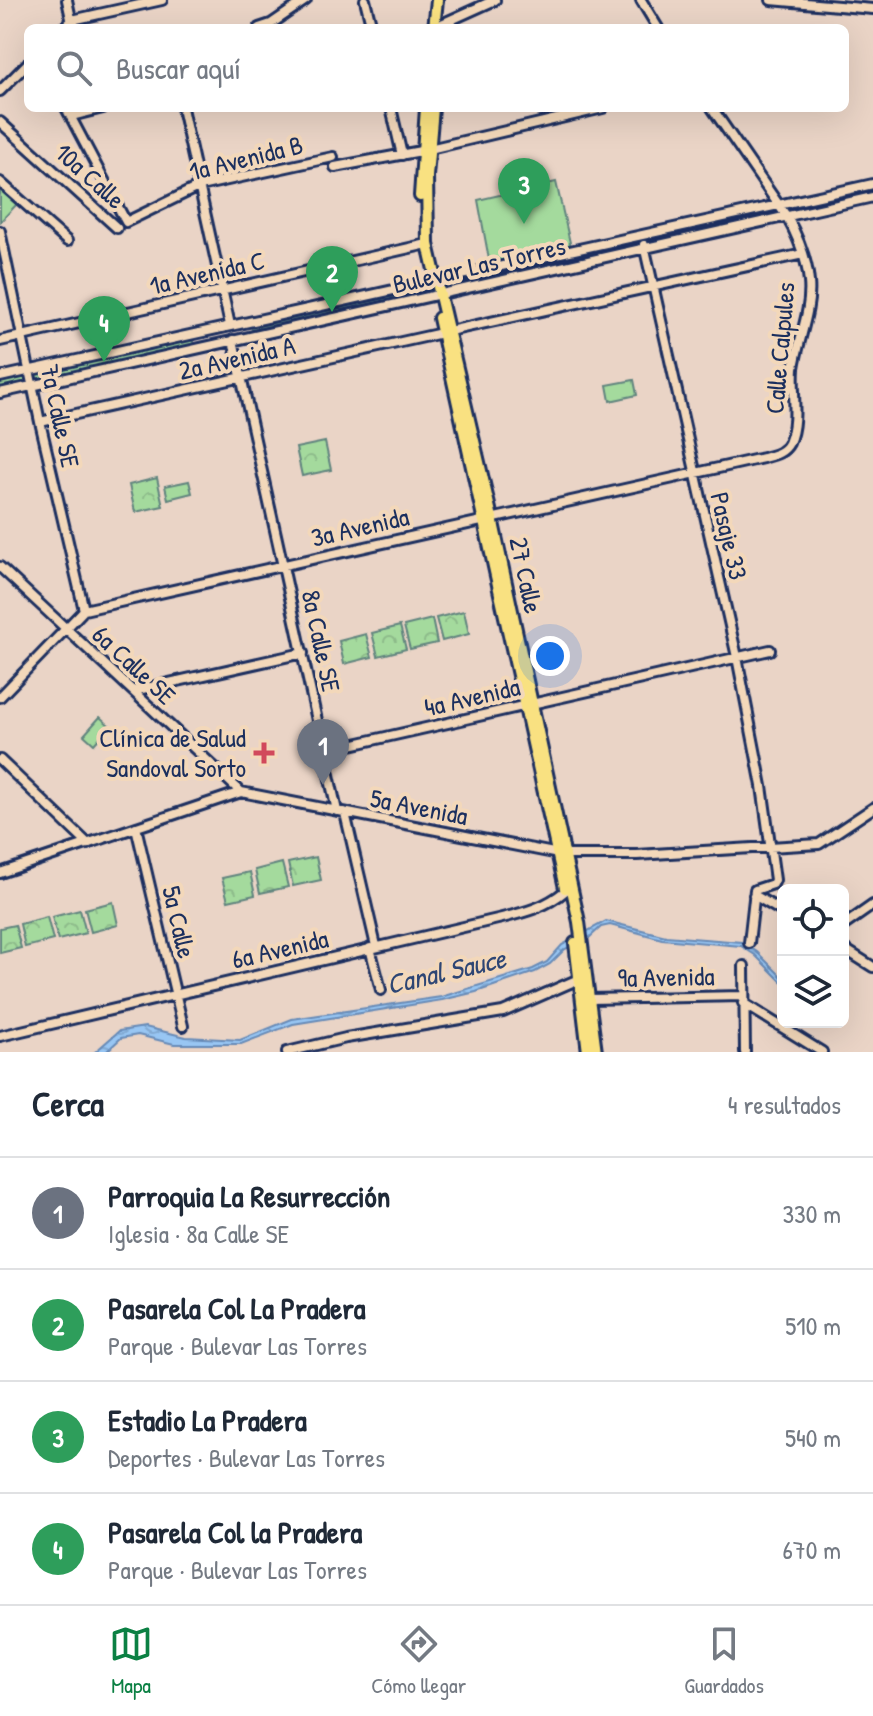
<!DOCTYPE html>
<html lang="es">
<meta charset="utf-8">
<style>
:root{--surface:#fff;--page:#f6f6f7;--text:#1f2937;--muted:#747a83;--line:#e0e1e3;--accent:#0b8043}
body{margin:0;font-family:"Patrick Hand",sans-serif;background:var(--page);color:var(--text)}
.controls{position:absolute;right:24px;bottom:24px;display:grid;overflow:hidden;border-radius:12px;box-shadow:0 8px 32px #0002}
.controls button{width:72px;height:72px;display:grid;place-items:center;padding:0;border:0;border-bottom:2px solid var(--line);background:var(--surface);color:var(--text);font:40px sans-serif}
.you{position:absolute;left:550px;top:656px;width:28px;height:28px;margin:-20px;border:6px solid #fff;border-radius:50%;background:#1a73e8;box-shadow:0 0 0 12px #1a73e833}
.badge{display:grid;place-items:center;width:52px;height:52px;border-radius:50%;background:var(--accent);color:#fff;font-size:26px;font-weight:700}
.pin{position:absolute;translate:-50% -66px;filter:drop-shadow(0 2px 4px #0008)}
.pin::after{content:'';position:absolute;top:42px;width:28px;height:24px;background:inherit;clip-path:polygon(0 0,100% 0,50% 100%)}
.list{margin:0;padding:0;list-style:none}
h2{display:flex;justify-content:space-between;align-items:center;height:104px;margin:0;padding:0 32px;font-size:34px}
h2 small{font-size:26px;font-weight:400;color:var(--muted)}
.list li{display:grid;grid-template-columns:52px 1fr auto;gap:24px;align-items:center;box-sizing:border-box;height:112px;padding:0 32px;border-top:2px solid var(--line)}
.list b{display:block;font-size:30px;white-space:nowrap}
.list p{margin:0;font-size:26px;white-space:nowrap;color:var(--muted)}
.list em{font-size:26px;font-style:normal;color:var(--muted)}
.icon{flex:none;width:44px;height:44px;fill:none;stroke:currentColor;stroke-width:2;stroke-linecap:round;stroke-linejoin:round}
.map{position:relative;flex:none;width:873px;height:1052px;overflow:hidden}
.search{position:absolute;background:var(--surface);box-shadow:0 8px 32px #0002;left:24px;right:24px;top:24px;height:88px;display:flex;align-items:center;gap:20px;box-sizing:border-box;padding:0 28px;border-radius:12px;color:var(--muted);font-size:30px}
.sheet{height:552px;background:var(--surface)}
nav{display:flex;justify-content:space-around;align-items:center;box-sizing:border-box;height:112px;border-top:2px solid var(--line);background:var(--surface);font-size:22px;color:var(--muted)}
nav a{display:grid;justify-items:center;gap:4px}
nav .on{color:var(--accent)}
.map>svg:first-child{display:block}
.grass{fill:#a4da9d;stroke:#60847e;stroke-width:2}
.forest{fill:url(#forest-crowns);stroke:#60847e;stroke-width:2}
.water{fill:url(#water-waves);stroke:#668ab7;stroke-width:2}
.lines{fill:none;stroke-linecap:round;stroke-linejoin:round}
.minor-casing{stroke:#1b2f5e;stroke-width:14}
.major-casing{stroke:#1b2f5e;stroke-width:16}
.minor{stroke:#f3d8ba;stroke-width:8}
.major{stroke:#f9e181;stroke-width:10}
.poi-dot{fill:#d1495b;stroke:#f3d8ba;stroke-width:3}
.labels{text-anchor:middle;stroke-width:8;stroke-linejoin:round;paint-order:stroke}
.street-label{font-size:26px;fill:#1b2f5e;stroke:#f3d8ba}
.poi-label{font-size:26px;fill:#1b2f5e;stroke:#f3d8ba;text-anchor:end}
.water-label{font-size:28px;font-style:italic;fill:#2e4674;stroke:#f3d8ba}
</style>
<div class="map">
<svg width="873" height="1052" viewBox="0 0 873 1052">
<defs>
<pattern id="forest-crowns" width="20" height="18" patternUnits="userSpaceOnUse" patternTransform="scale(2)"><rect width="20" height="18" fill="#a4da9d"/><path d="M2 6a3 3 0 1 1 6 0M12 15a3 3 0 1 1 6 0" fill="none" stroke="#8dbb8a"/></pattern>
<pattern id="water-waves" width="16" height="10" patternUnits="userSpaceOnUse" patternTransform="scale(2)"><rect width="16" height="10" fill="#98c6f3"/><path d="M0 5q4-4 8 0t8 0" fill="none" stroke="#82aad3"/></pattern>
</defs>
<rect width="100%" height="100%" fill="#ead4c6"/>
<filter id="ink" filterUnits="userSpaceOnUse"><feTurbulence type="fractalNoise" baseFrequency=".0125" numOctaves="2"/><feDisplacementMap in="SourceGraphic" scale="16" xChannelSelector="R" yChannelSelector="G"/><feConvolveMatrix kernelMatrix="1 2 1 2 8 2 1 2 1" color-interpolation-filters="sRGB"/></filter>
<g filter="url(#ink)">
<path class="grass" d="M556,182L571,247L490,265L478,200Z
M0,188L17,204L0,222Z
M634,380L637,395L610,401L607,385Z
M189,481L192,493L168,499L165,486Z
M100,717L110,726L94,744L84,735Z"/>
<path class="forest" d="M414,292V295L251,329Z
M191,337L195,347L0,388V381Z
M325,442L331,470L302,476L296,448Z
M157,478L163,506L135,512L129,485Z
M464,611L469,634L442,641L436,618Z
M432,619L437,643L410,649L404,626Z
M400,626L406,649L378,656L372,633Z
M366,634L372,657L344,664L339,641Z
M316,857L321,880L293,886L288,863Z
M282,863L288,887L260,893L255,870Z
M250,872L255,895L228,901L222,878Z
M113,902L118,925L91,932L85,909Z
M80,910L86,933L58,940L52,917Z
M47,917L53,940L25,947L20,924Z
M15,925L21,948L0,953V928Z"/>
<path class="water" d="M606,921L666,936L742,942L757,952L783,978V983L755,955L741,946L662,939L610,925L601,927L588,939L565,949L550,964L535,972L476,992L442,1000L293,1024L241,1044H174L138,1035L121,1038L106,1052H95L119,1031L145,1027L186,1037L240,1040L292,1019L441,997L533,969L547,962L562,945Z"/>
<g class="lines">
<defs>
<path id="minor" d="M67,0L73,28
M365,0L372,28
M641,0L658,28
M771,0L873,9
M64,28L72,20L162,0
M259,28L271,24L306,0
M433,28L495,0
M0,91L28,63
M66,108L126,222L200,186L333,157
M182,108L230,325
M391,108L402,155
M71,116L103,108
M0,122L117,228
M335,167L421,151L603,108
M0,182L67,241
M0,231L40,422L84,610
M644,245L737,657L762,786L775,880L773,884L755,890L749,943
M449,331L803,254
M233,340L337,811
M0,341L423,245
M0,377L873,184
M0,393L873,197
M40,422L442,333
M0,567L241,792
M133,691L303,653
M0,697L84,610L763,458C774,455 784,453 789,443C799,420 792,392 794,368C798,340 812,310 809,282C807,259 798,237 787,217L712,108
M324,751L770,650
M0,760L88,844
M345,813L376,946
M136,827L183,1026
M0,873L241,792L564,855H637L819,844L873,808
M754,895L783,912
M843,926L873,905
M370,948L381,990
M843,948L873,967
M744,966L745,1052
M589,999L743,996
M743,1003L822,1052
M0,1036L502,918C526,912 546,907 565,891
M287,1052L346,1038L503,1012L579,979"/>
<path id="major" d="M434,28L437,0
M433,108L427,176L428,244L492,518L579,922L596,1052
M420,196L426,108
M439,318L565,888
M575,943L588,1052"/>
</defs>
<use href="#minor" class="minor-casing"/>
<use href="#major" class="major-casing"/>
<use href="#minor" class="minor"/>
<use href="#major" class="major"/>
</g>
</g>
<path class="poi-dot" d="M260 741h8v8h8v8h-8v8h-8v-8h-8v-8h8z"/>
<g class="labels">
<g class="street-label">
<text transform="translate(246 158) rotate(-14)" y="9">1a Avenida B</text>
<text transform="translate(90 176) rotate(42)" y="9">10a Calle</text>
<text transform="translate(479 265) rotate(-13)" y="9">Bulevar Las Torres</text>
<text transform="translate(207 273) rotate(-13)" y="9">1a Avenida C</text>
<text transform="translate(780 348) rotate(-85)" y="9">Calle Calpules</text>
<text transform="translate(237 358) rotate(-13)" y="9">2a Avenida A</text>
<text transform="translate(60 416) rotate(78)" y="9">7a Calle SE</text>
<text transform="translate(360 527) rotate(-13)" y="9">3a Avenida</text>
<text transform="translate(729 536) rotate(77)" y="9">Pasaje 33</text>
<text transform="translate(526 575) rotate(78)" y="9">27 Calle</text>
<text transform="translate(321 641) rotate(78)" y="9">8a Calle SE</text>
<text transform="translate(134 665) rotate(43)" y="9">6a Calle SE</text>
<text transform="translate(472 697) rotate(-13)" y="9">4a Avenida</text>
<text transform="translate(419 807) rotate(11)" y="9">5a Avenida</text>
<text transform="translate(179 922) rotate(77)" y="9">5a Calle</text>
<text transform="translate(280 949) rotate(-13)" y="9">6a Avenida</text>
<text transform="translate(666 977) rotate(-1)" y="9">9a Avenida</text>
</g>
<g class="poi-label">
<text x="246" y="747">Clínica de Salud<tspan x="246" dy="30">Sandoval Sorto</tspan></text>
</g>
<g class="water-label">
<text transform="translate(446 971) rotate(-13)" y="10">Canal Sauce</text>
</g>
</g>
</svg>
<div class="controls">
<button><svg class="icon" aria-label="locate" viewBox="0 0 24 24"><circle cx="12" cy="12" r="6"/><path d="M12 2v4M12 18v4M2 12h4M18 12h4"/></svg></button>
<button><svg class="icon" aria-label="layers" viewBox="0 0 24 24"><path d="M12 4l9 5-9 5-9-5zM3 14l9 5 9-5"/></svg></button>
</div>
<div class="you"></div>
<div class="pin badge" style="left:323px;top:785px;background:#6b7280">1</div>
<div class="pin badge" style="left:332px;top:312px;background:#2e9e5b">2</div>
<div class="pin badge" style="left:524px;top:224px;background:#2e9e5b">3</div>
<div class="pin badge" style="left:104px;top:362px;background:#2e9e5b">4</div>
<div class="search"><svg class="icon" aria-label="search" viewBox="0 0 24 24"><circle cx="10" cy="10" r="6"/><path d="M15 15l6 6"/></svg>Buscar aquí</div>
</div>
<section class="sheet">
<h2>Cerca<small>4 resultados</small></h2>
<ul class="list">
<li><span class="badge" style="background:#6b7280">1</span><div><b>Parroquia La Resurrección</b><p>Iglesia · 8a Calle SE</p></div><em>330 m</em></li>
<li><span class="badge" style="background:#2e9e5b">2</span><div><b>Pasarela Col La Pradera</b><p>Parque · Bulevar Las Torres</p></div><em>510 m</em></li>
<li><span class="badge" style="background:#2e9e5b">3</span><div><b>Estadio La Pradera</b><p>Deportes · Bulevar Las Torres</p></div><em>540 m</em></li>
<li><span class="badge" style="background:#2e9e5b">4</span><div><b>Pasarela Col la Pradera</b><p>Parque · Bulevar Las Torres</p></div><em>670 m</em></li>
</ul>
</section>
<nav>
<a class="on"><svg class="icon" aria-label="map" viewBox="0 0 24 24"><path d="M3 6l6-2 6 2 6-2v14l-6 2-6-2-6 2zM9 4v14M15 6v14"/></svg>Mapa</a>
<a><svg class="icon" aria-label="directions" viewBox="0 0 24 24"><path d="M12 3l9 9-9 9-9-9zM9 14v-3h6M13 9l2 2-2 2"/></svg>Cómo llegar</a>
<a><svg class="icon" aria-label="saved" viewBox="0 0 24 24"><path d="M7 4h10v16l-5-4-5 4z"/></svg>Guardados</a>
</nav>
